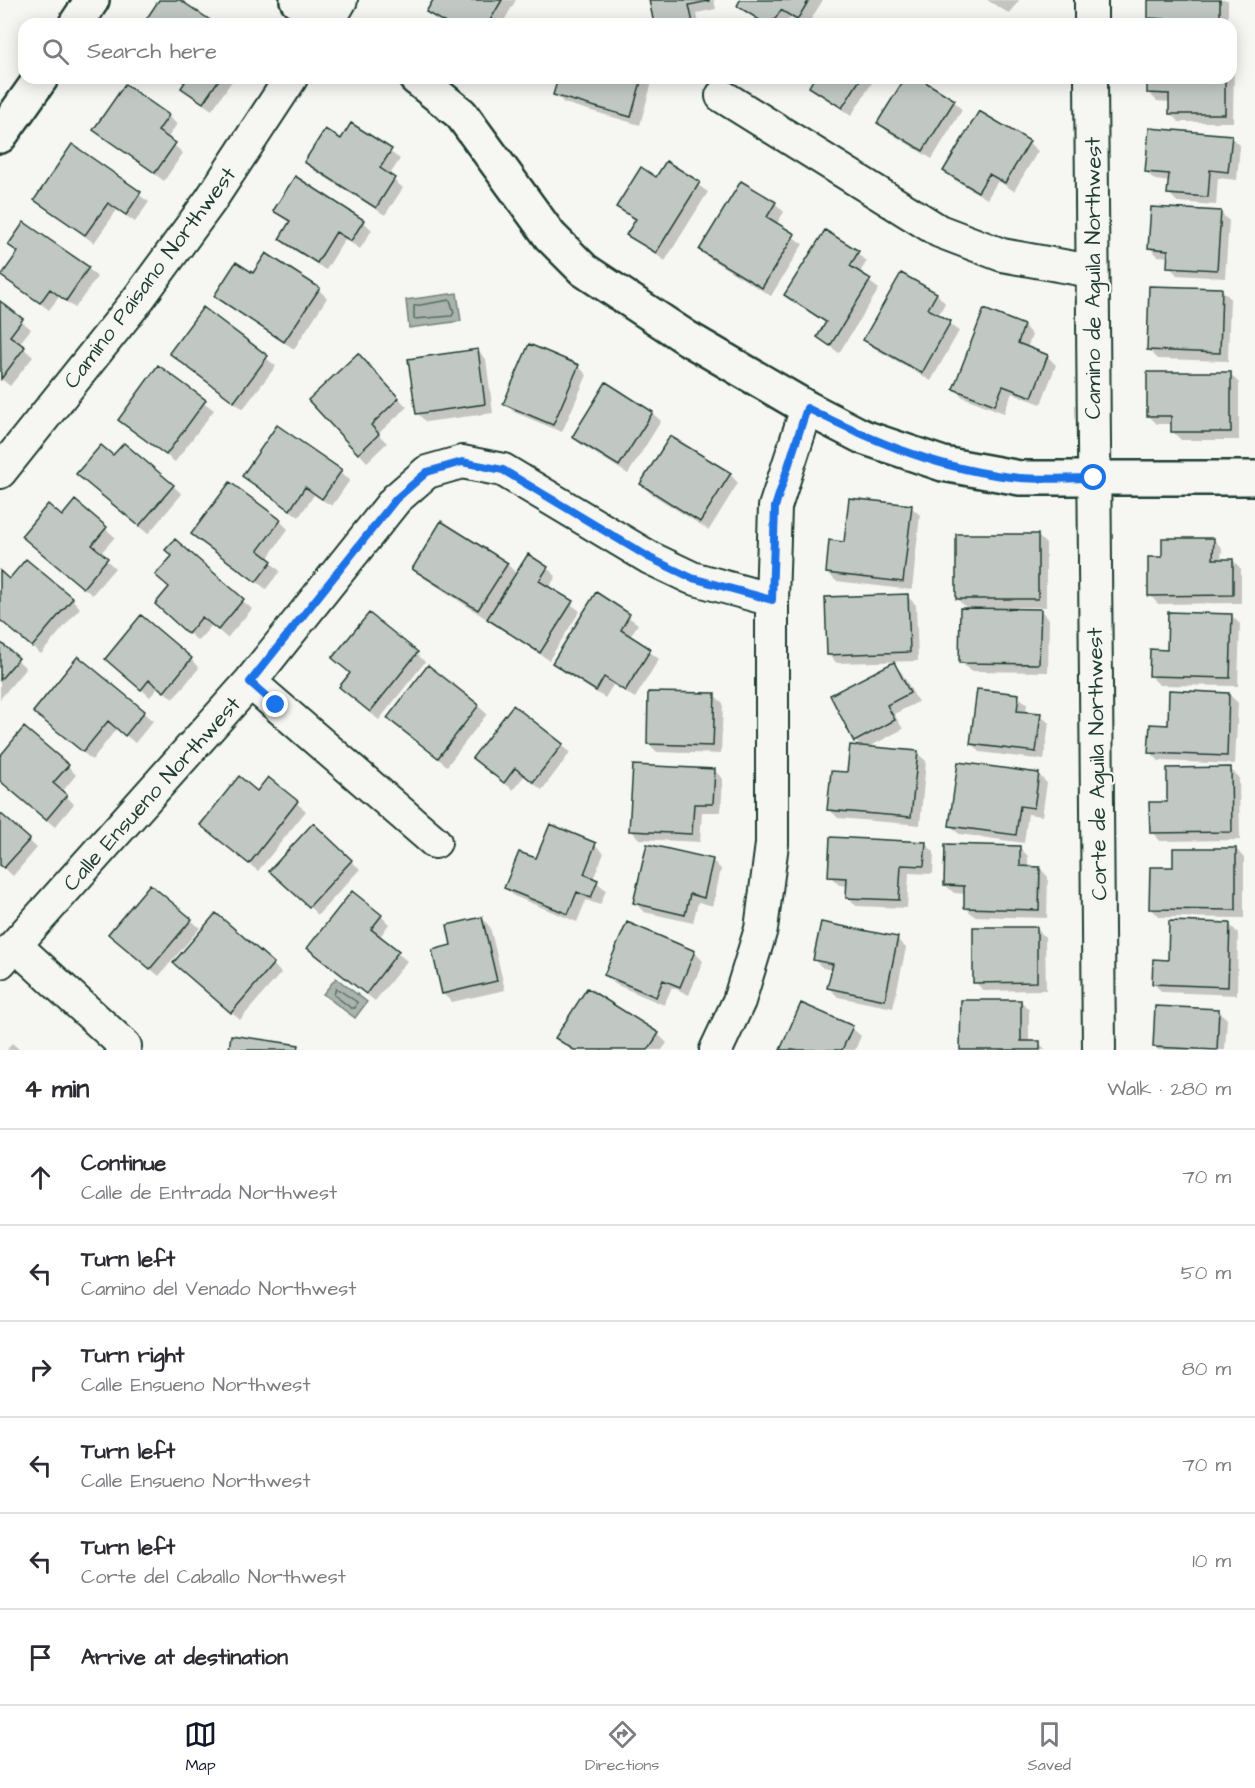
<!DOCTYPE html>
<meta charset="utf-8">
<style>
:root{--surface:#fff;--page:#f7f7f7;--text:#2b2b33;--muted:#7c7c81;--line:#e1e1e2;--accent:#111827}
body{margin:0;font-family:"Architects Daughter",sans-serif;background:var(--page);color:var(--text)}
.stop{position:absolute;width:18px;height:18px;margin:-14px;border:4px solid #1a73e8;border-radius:50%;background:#fff}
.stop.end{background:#1a73e8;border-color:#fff;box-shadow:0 2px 6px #0008}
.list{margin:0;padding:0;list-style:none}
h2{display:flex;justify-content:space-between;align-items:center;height:78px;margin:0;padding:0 24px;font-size:26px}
h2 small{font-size:20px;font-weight:400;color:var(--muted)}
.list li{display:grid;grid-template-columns:39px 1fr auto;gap:18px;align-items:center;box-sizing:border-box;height:96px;padding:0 24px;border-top:2px solid var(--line)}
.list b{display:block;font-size:22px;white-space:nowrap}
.list p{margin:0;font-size:20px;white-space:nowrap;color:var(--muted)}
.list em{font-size:20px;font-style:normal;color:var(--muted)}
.icon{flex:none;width:33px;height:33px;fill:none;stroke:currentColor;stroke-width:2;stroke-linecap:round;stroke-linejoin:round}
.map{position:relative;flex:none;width:1255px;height:1050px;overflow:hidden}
.search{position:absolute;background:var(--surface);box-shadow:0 3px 15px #0003;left:18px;right:18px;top:18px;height:66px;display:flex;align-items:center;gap:15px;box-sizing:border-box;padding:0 21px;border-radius:18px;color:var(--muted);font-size:22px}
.sheet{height:654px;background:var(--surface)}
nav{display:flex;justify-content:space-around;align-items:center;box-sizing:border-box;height:84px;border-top:2px solid var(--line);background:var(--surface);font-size:16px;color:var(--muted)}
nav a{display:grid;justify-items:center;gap:3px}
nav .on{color:var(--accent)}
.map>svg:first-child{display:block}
.water{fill:#aab3ae;stroke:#72847d;stroke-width:1.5}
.shadow{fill:#0003}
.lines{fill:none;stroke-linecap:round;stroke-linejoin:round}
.shore{stroke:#576c65;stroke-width:1.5}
.building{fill:#c1c8c3;stroke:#1f3d34;stroke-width:1.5}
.street-casing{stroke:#1f3d34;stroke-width:36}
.secondary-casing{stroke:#1f3d34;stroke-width:38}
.street{stroke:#f6f6f2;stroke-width:32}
.secondary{stroke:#f6f6f2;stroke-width:33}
.route{stroke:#1a73e8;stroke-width:8}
.labels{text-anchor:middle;stroke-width:4.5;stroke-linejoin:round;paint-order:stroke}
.street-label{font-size:22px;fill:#1f3d34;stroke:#f6f6f2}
</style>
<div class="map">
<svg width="1255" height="1050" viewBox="0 0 1255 1050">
<rect width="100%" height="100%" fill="#f6f6f2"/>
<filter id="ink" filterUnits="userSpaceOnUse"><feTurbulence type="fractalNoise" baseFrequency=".0167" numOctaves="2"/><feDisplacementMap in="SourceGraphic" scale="12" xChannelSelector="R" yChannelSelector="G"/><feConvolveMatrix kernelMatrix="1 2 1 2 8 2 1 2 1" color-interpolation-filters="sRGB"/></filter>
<g filter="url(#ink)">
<path class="water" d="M457,293L461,321L409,328L406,300Z
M336,978L367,1002L355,1018L323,994Z"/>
<path class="shadow" d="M435,0H516L502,24H450L436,16V19L443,24L436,20L428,11Z
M651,0H714L716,9L697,13L699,24H656Z
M742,0H823L808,24H800L790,18L786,24H763L739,6Z
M987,0H1019L1010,14Z
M1149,0H1228V24H1155L1149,18Z
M829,18L838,24H825Z
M1231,61L1234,64L1233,122H1179L1170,113V102L1157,101L1149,93V78H1231Z
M176,78H229L232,81L212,110L191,96L183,88L185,84Z
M560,78H648L652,82L640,125L564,103L555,94Z
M816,78H875L851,116L811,87Z
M907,78H916L954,101L962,110L932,159L887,131L879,123Z
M980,113L1029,143L1038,151L1014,191L998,181L987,199L953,179L945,171Z
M168,116L177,124L167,139L183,153L164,181L95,130Z
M352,125L400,159L389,176L403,188L385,215L315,171L306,162L341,141Z
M1231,137L1240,145L1237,180L1218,178L1216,205L1177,202L1169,193L1170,182L1155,180L1146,172Z
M72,147L149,202L135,222L117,210L94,243L36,200Z
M666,163L708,192L665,261L628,234L636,221L618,207L656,179Z
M295,178L363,221L372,230L360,249L345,239L326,270L289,247L281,239L290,223L275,211Z
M775,203L784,212L776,225L803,244L771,296L709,258L701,249Z
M1220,212L1229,221L1225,278L1177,275L1169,266V257L1158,256L1150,248Z
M826,232L867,261L859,274L879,289L839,353L818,337L827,324L786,295Z
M10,245L88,268L97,277L75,308L59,297L49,310L3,276L19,254Z
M253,275L319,290L327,298L294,349L225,304L216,295Z
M902,275L937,294L945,303L938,316L959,331L931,381L874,348L865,340Z
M1221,289L1230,298L1228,361L1158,359L1149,350Z
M0,303L31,329L19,344L33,357L10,386L0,378Z
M203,309L276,366L243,409L171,353Z
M1024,326L1032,335L1027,348L1047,356L1056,365L1041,404L1012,393L1004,413L963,397L954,388Z
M477,350L486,359L493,413L426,422L417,413Z
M367,364L407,407L378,434L387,443L367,462L359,453Z
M578,366L587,375L562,432L514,412L505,403Z
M158,368L214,410L175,462L120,420Z
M1230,374L1239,383V440H1181L1172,431V424H1157L1148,415Z
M607,384L652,413L661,421L628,474L582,445L574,437Z
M278,428L350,480L332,506L314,495L299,517L244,476Z
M113,457L173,486L182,494L148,534L87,482Z
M730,474L738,483L709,530L650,493L642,484Z
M75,502L115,537L100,554L115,568L92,595L32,544Z
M911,507L920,515L912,590L836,581L827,572Z
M280,521L288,529L267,559L280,571L266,589L193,534Z
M1037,535L1046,544V607H1017V610H1040L1049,619L1048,672L970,671L961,662L968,609L957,599Z
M1213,539L1222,548L1221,560H1233L1241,569V603L1158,604L1150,595L1164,559Z
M175,541L252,609L227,638L212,625L198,641L165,613Z
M507,564L517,574L547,568L556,576L549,588L580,611L549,660L423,577L414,569Z
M0,573L9,582L72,599L80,608L41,654L0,620Z
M596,594L638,624L630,637L659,659L635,698L613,685L605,698L562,671L554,663Z
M907,596L916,605L918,661L837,663L828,655Z
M1231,615L1240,624L1238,686L1159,685L1151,676L1169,651Z
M0,644L26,668L0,699Z
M417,654L425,662L379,720L349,695L351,674Z
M79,658L153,721L135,743L117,728L92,760L44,720Z
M107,659H191L199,668L173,699L159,687L150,697Z
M894,664L902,673L918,702L894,714L903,729L867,748L917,753L926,761L920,825L838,818L829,809L862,747L855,741Z
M1229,694L1238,703L1235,764L1159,761L1150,752L1169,726Z
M714,695L723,703L721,754L657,752L649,744Z
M1018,696L1027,704L1026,713L1040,715L1049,723L1044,760L980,752L972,743Z
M478,706L487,714L447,766L389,718Z
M562,745L570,753L542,790L524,776L513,790L474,758Z
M0,758L68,766L76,775L62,792L74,804L55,827L0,781Z
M1230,769L1239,777L1240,840L1160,841L1152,832L1169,803Z
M714,770L723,779L721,812H702L700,842L639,839L631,830Z
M1038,774L1047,783L1042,816L1028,814L1024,843L959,834L951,826Z
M268,779L306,811L258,871L211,834L257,793Z
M0,815L37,848L13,876L0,864Z
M925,843L934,852L933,874L909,873L907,908L856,906L848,897V886L839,885L830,876Z
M595,845L604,853L593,879L606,890L600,905L586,900L577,922L514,896L506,888L537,860Z
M1019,847L1028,856V868H1040L1048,877L1047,918L974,916L965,907L966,894L954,893L945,885Z
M1236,849L1244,858V918L1160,917L1151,909Z
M351,861L360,869L318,915L280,879Z
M713,861L721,869L713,906L698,902L693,923L644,912L635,903Z
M381,916L389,924L379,938L407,961L375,1001L318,956Z
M482,918L490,927L505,990L452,1002L443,994L453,946Z
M191,920L200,928L159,976L119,943Z
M628,924L695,953L703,961L689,995L672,987L664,1005L615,984L606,975Z
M1230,925L1238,933L1237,995L1162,992L1154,984Z
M1036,928L1045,937L1046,990L984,991L975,982Z
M897,939L906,948L893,1008L838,997L829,988L833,970L823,968L814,960Z
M273,964L281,973L240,1020L184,971Z
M1021,1001L1029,1010V1043H1039L1046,1050H961Z
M1218,1010L1227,1019L1225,1050H1158L1155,1046Z
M852,1028L861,1036L855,1050H782Z
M658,1034L667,1043L662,1050H571L557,1038Z
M12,1043L20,1050H7Z"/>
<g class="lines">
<path class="shore" d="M450,300L454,312L452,316L414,319V306Z
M336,988L357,1002L355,1008H351L334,995Z"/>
</g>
<path class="building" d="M159,0H180L216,24H143Z
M433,0H502L488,24H447L426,12Z
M649,0H709V1L689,5L693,23L654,24Z
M740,0H809L797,20L781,10L772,24H766L737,6Z
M1148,0H1220V24H1165V19L1148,18Z
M178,78H220L203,103L181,88L185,82Z
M558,78H642L631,117L553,95Z
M814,78H861L842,108L809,87Z
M905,78H919L955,100L923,151L877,123Z
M1147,78H1225V114H1169V94L1147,93Z
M125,84L169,115L158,131L176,143L155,173L93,130Z
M979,111L1030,141L1005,183L989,174L978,192L943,171Z
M351,123L392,149L380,168L395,178L376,208L304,162L325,129L341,139Z
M1149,128L1232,135L1228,172L1210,170L1208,197L1167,194L1169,174L1145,172Z
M72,144L141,192L126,215L108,203L85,235L34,200Z
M666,161L700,182L656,253L626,235L636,219L616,207L641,167L656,177Z
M295,176L364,220L351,241L336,232L317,263L279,239L290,221L273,211Z
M741,181L776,202L767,217L795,234L762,288L699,250Z
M1151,207L1221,211L1217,270L1167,267L1168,250L1148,248Z
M24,222L89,267L66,301L50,289L40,303L1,276L18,252L8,245Z
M825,230L859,251L850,266L871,279L830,346L817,337L826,322L784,295Z
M266,253L320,288L284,342L214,296L236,262L253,273Z
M901,273L937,293L928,309L951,321L922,373L863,340Z
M1149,286L1222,288L1220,353L1147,350Z
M0,301L23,319L10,336L25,347L1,379Z
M203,307L268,356L234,402L169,353Z
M984,309L1024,325L1018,343L1048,355L1032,397L1003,386L995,405L953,389Z
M529,344L579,365L553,425L503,404Z
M478,349L485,404L416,414L408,359Z
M358,353L399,398L371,425L379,434L358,454L308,400Z
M158,365L206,400L166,455L118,420Z
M1147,372H1231V432H1171V416H1147Z
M606,382L653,412L619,466L572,437Z
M277,425L342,470L322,499L305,487L290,510L242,476Z
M670,436L731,473L700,522L640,484Z
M124,443L174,485L139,526L76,474L101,445L113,455Z
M230,482L281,520L258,550L272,561L256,582L191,534Z
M849,498L912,505L903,582L826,573L829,540L844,542Z
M75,500L107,527L92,545L108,558L83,588L21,536L48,504L62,516Z
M441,521L508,563L478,610L412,569Z
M956,534H1038V599H956Z
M1162,538H1214L1213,559H1233V595L1148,596V557H1162Z
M175,539L244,599L218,630L202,617L188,634L155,604L169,587L155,575L172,556L165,550Z
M528,554L548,567L539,581L573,601L540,653L487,619Z
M26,559L73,598L32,647L0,620V571L9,579Z
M596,592L630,614L621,630L651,649L625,691L604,677L596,691L552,663Z
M908,594L910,652L827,655L825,597Z
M960,608L1041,609L1039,664L959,663Z
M1168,612L1232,614L1230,678L1149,676L1150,649L1167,650Z
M369,613L418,652L370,712L339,687L350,673L332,658Z
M141,615L192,658L164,692L149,680L141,690L105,659Z
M0,642L19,658L0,680Z
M78,656L145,711L125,736L108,721L83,752L33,712Z
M894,662L910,693L887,705L895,720L854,742L830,695Z
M428,665L479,705L438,758L387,718Z
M977,689L1019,694L1017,711L1041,713L1036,752L970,744Z
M1169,690L1229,693L1227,756L1148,753L1150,724L1168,725Z
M648,692L715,693L713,746L647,744Z
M513,705L563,744L533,782L515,768L504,783L472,758Z
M24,727L69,765L53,783L67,795L46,820L0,781V756Z
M850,745L918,751L911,817L827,810L831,771L847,772Z
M958,762L1039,773L1034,808L1020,806L1016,835L949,826Z
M633,765L715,769L713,804H694L692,834L629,831Z
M1231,767L1232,832L1150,833L1149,802H1167V768Z
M239,776L257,791L268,777L298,801L249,864L200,825Z
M0,813L30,839L4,868L0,865Z
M313,823L352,860L309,907L269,871Z
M550,824L596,843L584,874L598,880L591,898L577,892L568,914L504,888L519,852L536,858Z
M830,837L926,842L924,866L901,865L899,900L846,898L847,878L828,877Z
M647,844L713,859L704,898L690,894L685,915L633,903Z
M945,844L1020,846V866L1040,867L1039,910L964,908V886L944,885Z
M1173,848H1236V910L1149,909L1150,867H1173Z
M150,884L192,919L150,969L108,934Z
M352,891L382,915L371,929L399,951L366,994L307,948Z
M216,913L274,963L231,1013L173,963Z
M482,917L497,981L442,994L432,950L451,945L447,925Z
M1169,921L1230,923L1228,987L1152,984L1153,959L1168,960Z
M627,922L695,951L680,987L663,980L656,997L604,975Z
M821,922L898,937L885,1000L827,988L833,964L813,960Z
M973,927H1037V982L973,983Z
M587,988L659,1033L648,1050H574L555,1038Z
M961,1000H1021V1041H1040V1050H960Z
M801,1003L853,1026L842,1050H780Z
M1155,1006L1219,1009L1217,1050L1153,1047Z
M231,1035L299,1045L298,1050H229Z"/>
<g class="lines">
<defs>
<path id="street" d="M1091,0V24
M327,24L341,0
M1091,78L1099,1050
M722,96L939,231L1002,255L1091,271
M0,472L136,302L210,201L291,78
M250,682L435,842
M15,945L125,1046
M0,962L250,682L396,499L427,472L462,462L503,470L650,558L692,578L772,600
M716,1050L739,1001L761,929L772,844V600L775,507L807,408"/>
<path id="secondary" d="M297,0L333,24
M76,24L92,0
M416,78L461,114L550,236L584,270L687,338L807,408L863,437L943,464L1020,478H1255
M0,136L41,78"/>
</defs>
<use href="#street" class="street-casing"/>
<use href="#secondary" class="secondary-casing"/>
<use href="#street" class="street"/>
<use href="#secondary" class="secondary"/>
</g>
</g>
<g class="lines" filter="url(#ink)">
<path class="route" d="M276,705L250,682L396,499L427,472L462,462L503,470L650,558L692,578L772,600L775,507L807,408C874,442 944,471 1020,478C1044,480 1069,478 1094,478"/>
</g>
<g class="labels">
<g class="street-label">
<text transform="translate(149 277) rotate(-53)" y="8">Camino Paisano Northwest</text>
<text transform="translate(1092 278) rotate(-90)" y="8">Camino de Aguila Northwest</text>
<text transform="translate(1096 764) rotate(-91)" y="8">Corte de Aguila Northwest</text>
<text transform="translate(151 793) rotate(-48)" y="8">Calle Ensueno Northwest</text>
</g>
</g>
</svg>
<div class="stop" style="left:1094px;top:478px"></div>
<div class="stop end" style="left:276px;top:705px"></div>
<div class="search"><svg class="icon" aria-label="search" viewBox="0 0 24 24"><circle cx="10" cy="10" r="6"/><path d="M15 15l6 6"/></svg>Search here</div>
</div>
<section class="sheet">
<h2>4 min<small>Walk · 280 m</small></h2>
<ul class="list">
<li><svg class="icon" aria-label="ahead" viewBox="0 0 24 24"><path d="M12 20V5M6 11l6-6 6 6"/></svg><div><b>Continue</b><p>Calle de Entrada Northwest</p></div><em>70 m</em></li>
<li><svg class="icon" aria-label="left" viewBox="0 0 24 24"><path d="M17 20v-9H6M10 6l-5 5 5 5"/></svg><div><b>Turn left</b><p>Camino del Venado Northwest</p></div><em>50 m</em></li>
<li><svg class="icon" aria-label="right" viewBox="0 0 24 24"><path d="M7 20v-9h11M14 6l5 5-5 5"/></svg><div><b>Turn right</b><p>Calle Ensueno Northwest</p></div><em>80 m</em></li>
<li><svg class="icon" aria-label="left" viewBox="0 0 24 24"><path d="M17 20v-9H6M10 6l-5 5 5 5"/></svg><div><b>Turn left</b><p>Calle Ensueno Northwest</p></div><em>70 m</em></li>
<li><svg class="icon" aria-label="left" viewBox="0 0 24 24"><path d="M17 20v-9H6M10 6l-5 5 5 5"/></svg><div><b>Turn left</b><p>Corte del Caballo Northwest</p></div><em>10 m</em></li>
<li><svg class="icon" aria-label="arrive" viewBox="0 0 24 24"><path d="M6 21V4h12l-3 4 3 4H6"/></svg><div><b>Arrive at destination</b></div></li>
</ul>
</section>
<nav>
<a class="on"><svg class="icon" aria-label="map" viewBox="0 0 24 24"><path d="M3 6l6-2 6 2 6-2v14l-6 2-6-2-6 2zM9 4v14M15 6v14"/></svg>Map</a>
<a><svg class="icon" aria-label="directions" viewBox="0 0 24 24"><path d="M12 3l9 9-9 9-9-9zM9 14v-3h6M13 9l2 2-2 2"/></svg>Directions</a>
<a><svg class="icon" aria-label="saved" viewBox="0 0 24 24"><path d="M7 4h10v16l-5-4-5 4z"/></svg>Saved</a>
</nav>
